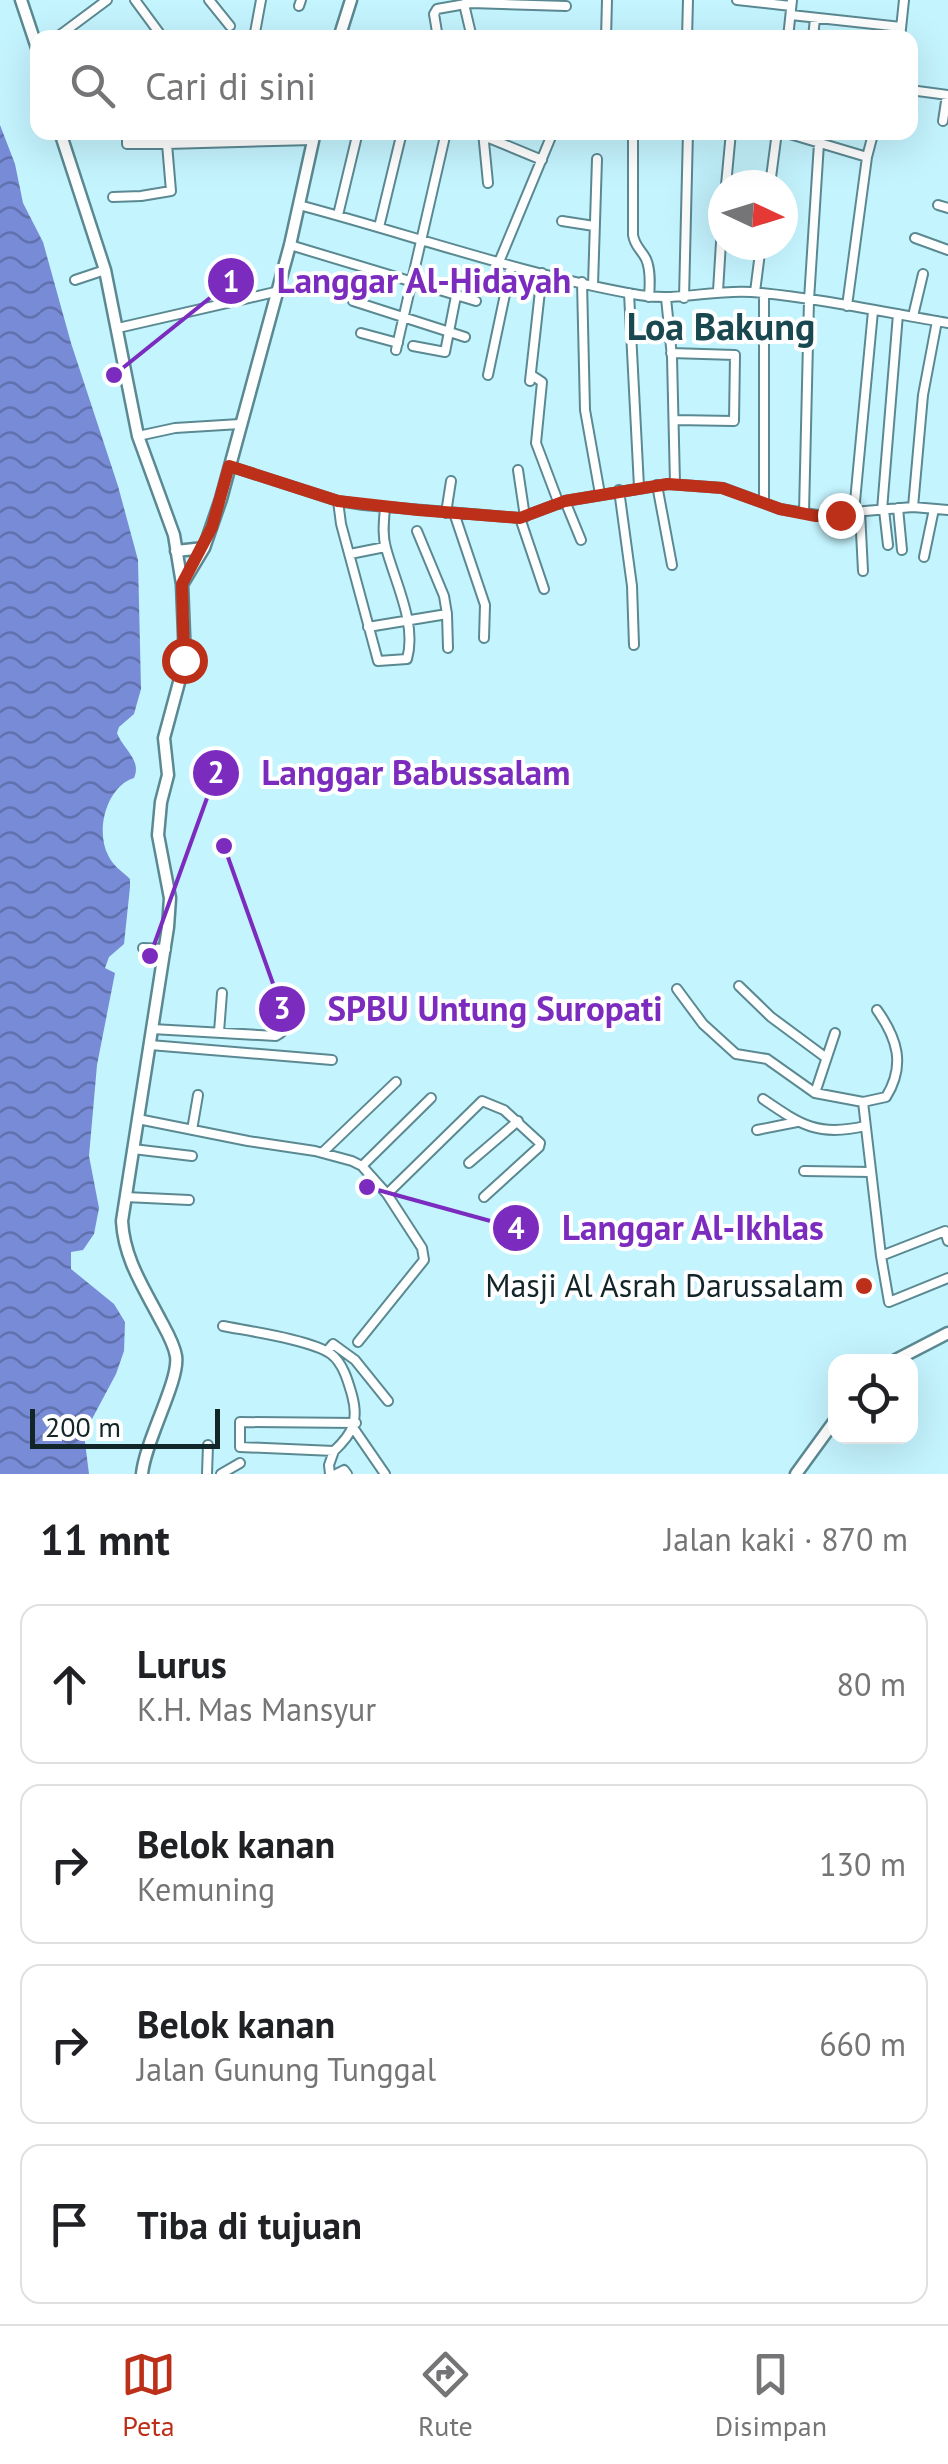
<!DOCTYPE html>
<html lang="id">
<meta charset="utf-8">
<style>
:root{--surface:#fff;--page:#f6f6f6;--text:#202124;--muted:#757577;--line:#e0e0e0;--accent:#bc3019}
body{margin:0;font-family:"PT Sans",sans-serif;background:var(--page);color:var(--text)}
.controls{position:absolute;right:30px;bottom:30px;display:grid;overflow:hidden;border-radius:20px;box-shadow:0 10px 40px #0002}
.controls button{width:90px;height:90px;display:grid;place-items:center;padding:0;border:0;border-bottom:2px solid var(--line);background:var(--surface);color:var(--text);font:50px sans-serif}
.compass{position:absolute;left:708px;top:170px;width:90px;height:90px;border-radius:50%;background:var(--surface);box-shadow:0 10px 40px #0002;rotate:94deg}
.scale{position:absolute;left:30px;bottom:25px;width:190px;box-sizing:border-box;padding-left:10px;border:5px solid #122528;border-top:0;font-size:28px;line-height:35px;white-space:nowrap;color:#122528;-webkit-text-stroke:8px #fff;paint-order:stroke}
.stop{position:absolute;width:30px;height:30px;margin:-22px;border:8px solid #bc3019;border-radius:50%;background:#fff}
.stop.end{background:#bc3019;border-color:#fff;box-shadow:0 2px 10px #0008}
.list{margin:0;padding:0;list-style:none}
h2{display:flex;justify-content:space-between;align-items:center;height:130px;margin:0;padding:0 40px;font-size:42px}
h2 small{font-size:32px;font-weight:400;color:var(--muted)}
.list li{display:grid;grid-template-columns:65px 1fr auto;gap:30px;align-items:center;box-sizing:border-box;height:160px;margin:0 20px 20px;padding:0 20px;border:2px solid var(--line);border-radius:20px}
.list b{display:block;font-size:38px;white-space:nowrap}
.list p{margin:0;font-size:32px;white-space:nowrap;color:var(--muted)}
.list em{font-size:32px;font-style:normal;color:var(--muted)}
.icon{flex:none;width:55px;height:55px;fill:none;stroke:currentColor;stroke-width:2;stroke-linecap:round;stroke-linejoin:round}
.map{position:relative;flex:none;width:948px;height:1474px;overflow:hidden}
.search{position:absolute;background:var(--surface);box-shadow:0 10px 40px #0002;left:30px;right:30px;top:30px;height:110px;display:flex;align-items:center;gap:25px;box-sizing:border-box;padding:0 35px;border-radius:20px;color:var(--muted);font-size:38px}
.sheet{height:850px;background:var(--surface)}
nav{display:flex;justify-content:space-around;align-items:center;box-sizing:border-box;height:140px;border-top:2px solid var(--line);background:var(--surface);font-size:28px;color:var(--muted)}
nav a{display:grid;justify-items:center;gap:5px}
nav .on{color:var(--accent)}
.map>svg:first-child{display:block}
.water{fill:url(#water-waves)}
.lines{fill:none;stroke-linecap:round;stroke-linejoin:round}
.street-casing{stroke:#5b8992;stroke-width:12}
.secondary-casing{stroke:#5b8992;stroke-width:15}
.street{stroke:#fff;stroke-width:8}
.secondary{stroke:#fff;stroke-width:10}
.route{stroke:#bc3019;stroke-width:12}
.poi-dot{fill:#bc3019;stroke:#fff;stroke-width:4}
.labels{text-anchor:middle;stroke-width:8;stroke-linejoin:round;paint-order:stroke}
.poi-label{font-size:32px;fill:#122528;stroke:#fff;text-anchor:end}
.quarter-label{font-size:38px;font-weight:bold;fill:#1a4850;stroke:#fff}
.leader{fill:none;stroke:#7b2cbf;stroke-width:4}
.callout-dot{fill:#7b2cbf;stroke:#fff;stroke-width:4}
.mark-label{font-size:30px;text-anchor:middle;font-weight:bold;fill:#fff}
.callout-label{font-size:35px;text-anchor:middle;font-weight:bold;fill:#7b2cbf;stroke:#fff;stroke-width:8;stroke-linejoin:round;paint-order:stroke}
</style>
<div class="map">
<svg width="948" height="1474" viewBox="0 0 948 1474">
<defs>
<pattern id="water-waves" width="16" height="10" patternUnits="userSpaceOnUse" patternTransform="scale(2.5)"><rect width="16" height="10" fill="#778bd7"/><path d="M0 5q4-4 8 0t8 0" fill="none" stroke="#6071ae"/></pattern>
</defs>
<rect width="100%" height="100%" fill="#c4f4fe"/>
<path class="water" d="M0,125L15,164L23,203L43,242L71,343L118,486L138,560L141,689L134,714L119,727L117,733C123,749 142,760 134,778C107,786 95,830 108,855C112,865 123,872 130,879V887L124,944L109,957L105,968L115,973L97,1065L89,1156L99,1208L94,1234L83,1250L71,1252V1269L114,1304L125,1322L124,1351L116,1374L84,1434L89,1474H0Z"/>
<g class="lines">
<defs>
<path id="street" d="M135,0L163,38
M209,0L230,26
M737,0L791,6
M464,4L472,38
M299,6L301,0
M791,15L901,27
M56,38L107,0
M254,38L261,0
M438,38L434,14L437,9L471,3L566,6
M606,38L607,0
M687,38L688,0
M788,38L792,0
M813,38L815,18
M900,38L904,0
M910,90L948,95
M943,121L947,95
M483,132L488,183
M633,132V235C635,247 641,249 646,259C651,270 650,285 649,297
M783,132L867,157L847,306
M484,136L542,160
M167,144L313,140
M867,157L872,138
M726,185L731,132
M770,185L777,132
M113,197L141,196L171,191L167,144H127V132
M299,205C412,235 524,275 639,295C677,302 713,289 752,292C818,298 883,312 948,323
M938,205L948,208
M338,215L356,140
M562,221L594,226
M379,227L402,132
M915,238L948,250
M290,245L476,301
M499,262L553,132
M75,280L105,270
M582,282L585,410L600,494
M593,285L597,159
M718,291L723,210
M755,292L761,245
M629,293L639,487
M666,298L672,357L675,484
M684,298L688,132
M353,301L465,337
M913,316L923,274
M118,328L275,292
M361,333L398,343
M413,346L445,352L456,296
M396,350L446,132
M671,353L735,355L734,421L674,420
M488,375L511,266
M533,376L542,382L536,443L559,504
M530,381L542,273
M138,436L175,428L240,424
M229,466L338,501L363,505L520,518L565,501L668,484L723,488L780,509L817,515L913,507L948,510
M518,470L525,517
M657,485L672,565
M619,490L632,586L634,645
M338,501L341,524L378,661L407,659C417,624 395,582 386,548C382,535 384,521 385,507
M565,501L581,540
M764,503V294
M913,507L923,395L937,321
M898,508L902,550
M882,510L898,314
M884,510L888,545
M854,512L873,311
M860,512L863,571
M446,513L451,481
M454,513L485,605L484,638
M804,513L809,300L819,143
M520,518L544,589
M350,554L385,547
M924,557L934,509
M447,614L448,648
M368,627L447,614L444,596L417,531
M143,948L166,949
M739,986L771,1017L825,1057
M677,989L703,1024L736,1054L767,1059L815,1093L863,1102L881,1256L945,1231L948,1241
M152,1029L276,1036C292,1028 291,1011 292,995
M219,1032L222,993
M150,1045L332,1060
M815,1093L835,1033
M763,1099C801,1125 818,1137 865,1126
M863,1102L886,1097C906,1065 897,1038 877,1010
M138,1119L248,1141L315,1151L352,1161L362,1166L387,1194L422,1248L424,1260L358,1342
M192,1130L198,1095
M757,1130L797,1122
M133,1149L192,1156
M323,1152L396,1082
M469,1163L518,1121
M362,1166L431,1098
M804,1171L871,1172
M387,1194L482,1101L504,1110L540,1143L539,1147L484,1197
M125,1197L189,1200
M881,1256L889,1302L948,1278
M223,1326C248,1331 312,1340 331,1354C343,1363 348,1381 352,1395C359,1421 353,1433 334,1451
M327,1351L333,1344L355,1360L388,1401
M354,1429L385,1474
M207,1474L208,1445
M221,1474L240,1463
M330,1474L329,1465L334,1451L240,1447V1422L356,1423
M336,1474L344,1470L347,1474"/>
<path id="secondary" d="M21,0L38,51
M339,38L351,0
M60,132L105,270L138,436L174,535L182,584L185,660L164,738L168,775L161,802L158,835L170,898L168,927L122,1221C124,1259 144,1288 161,1321C167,1332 174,1344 176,1356C180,1380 145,1441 142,1474
M176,551L204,548
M183,583L204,548L221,499L290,245L315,132
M892,1362L948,1333
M796,1474L836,1419"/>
</defs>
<use href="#street" class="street-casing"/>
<use href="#secondary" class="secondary-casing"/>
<use href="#street" class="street"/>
<use href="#secondary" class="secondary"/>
</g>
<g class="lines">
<path class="route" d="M184,660L182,584L212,527L229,466L338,501L418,510L520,518L565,501L668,484L722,488L780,509L816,516L840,515"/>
</g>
<circle class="poi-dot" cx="864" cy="1286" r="10"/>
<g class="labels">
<g class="poi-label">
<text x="844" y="1297">Masji Al Asrah Darussalam</text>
</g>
<g class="quarter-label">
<text x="721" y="340">Loa Bakung</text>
</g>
</g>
<path class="leader" d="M114 375L231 281M150 956L216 773M224 846L282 1009M367 1187L516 1228"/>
<g class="callout-dot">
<circle cx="114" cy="375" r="10"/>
<circle cx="150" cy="956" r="10"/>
<circle cx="224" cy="846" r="10"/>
<circle cx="367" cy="1187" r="10"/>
<circle cx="231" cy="281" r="25"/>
<circle cx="216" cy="773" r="25"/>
<circle cx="282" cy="1009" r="25"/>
<circle cx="516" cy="1228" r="25"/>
</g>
<g class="mark-label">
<text x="231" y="292">1</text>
<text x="216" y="783">2</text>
<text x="282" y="1019">3</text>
<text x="516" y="1239">4</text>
</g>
<g class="callout-label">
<text x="424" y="293">Langgar Al-Hidayah</text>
<text x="416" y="785">Langgar Babussalam</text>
<text x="495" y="1021">SPBU Untung Suropati</text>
<text x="693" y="1240">Langgar Al-Ikhlas</text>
</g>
</svg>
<div class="controls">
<button><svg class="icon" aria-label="locate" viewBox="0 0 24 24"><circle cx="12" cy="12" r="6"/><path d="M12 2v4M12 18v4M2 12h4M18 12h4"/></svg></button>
</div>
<svg class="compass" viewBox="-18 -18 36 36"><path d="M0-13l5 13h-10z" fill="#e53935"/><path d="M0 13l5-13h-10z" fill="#757577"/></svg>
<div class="scale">200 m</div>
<div class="stop" style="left:184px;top:660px"></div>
<div class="stop end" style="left:840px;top:515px"></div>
<div class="search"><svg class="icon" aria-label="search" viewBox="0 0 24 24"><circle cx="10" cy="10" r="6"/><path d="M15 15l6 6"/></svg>Cari di sini</div>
</div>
<section class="sheet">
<h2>11 mnt<small>Jalan kaki · 870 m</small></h2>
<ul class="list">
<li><svg class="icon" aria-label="ahead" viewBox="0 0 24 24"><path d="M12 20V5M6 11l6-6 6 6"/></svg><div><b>Lurus</b><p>K.H. Mas Mansyur</p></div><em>80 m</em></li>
<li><svg class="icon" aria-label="right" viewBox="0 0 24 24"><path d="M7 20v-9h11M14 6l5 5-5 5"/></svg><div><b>Belok kanan</b><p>Kemuning</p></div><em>130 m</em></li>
<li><svg class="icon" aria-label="right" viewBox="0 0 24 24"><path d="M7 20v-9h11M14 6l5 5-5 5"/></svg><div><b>Belok kanan</b><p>Jalan Gunung Tunggal</p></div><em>660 m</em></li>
<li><svg class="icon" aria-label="arrive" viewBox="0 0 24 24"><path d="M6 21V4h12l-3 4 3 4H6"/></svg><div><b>Tiba di tujuan</b></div></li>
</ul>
</section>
<nav>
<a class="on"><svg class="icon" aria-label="map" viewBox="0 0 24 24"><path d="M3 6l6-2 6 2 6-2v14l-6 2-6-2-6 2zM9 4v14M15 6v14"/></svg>Peta</a>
<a><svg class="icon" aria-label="directions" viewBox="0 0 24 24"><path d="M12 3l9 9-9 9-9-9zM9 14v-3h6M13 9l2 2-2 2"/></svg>Rute</a>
<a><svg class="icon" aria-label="saved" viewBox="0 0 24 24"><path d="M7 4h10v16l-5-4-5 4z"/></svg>Disimpan</a>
</nav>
